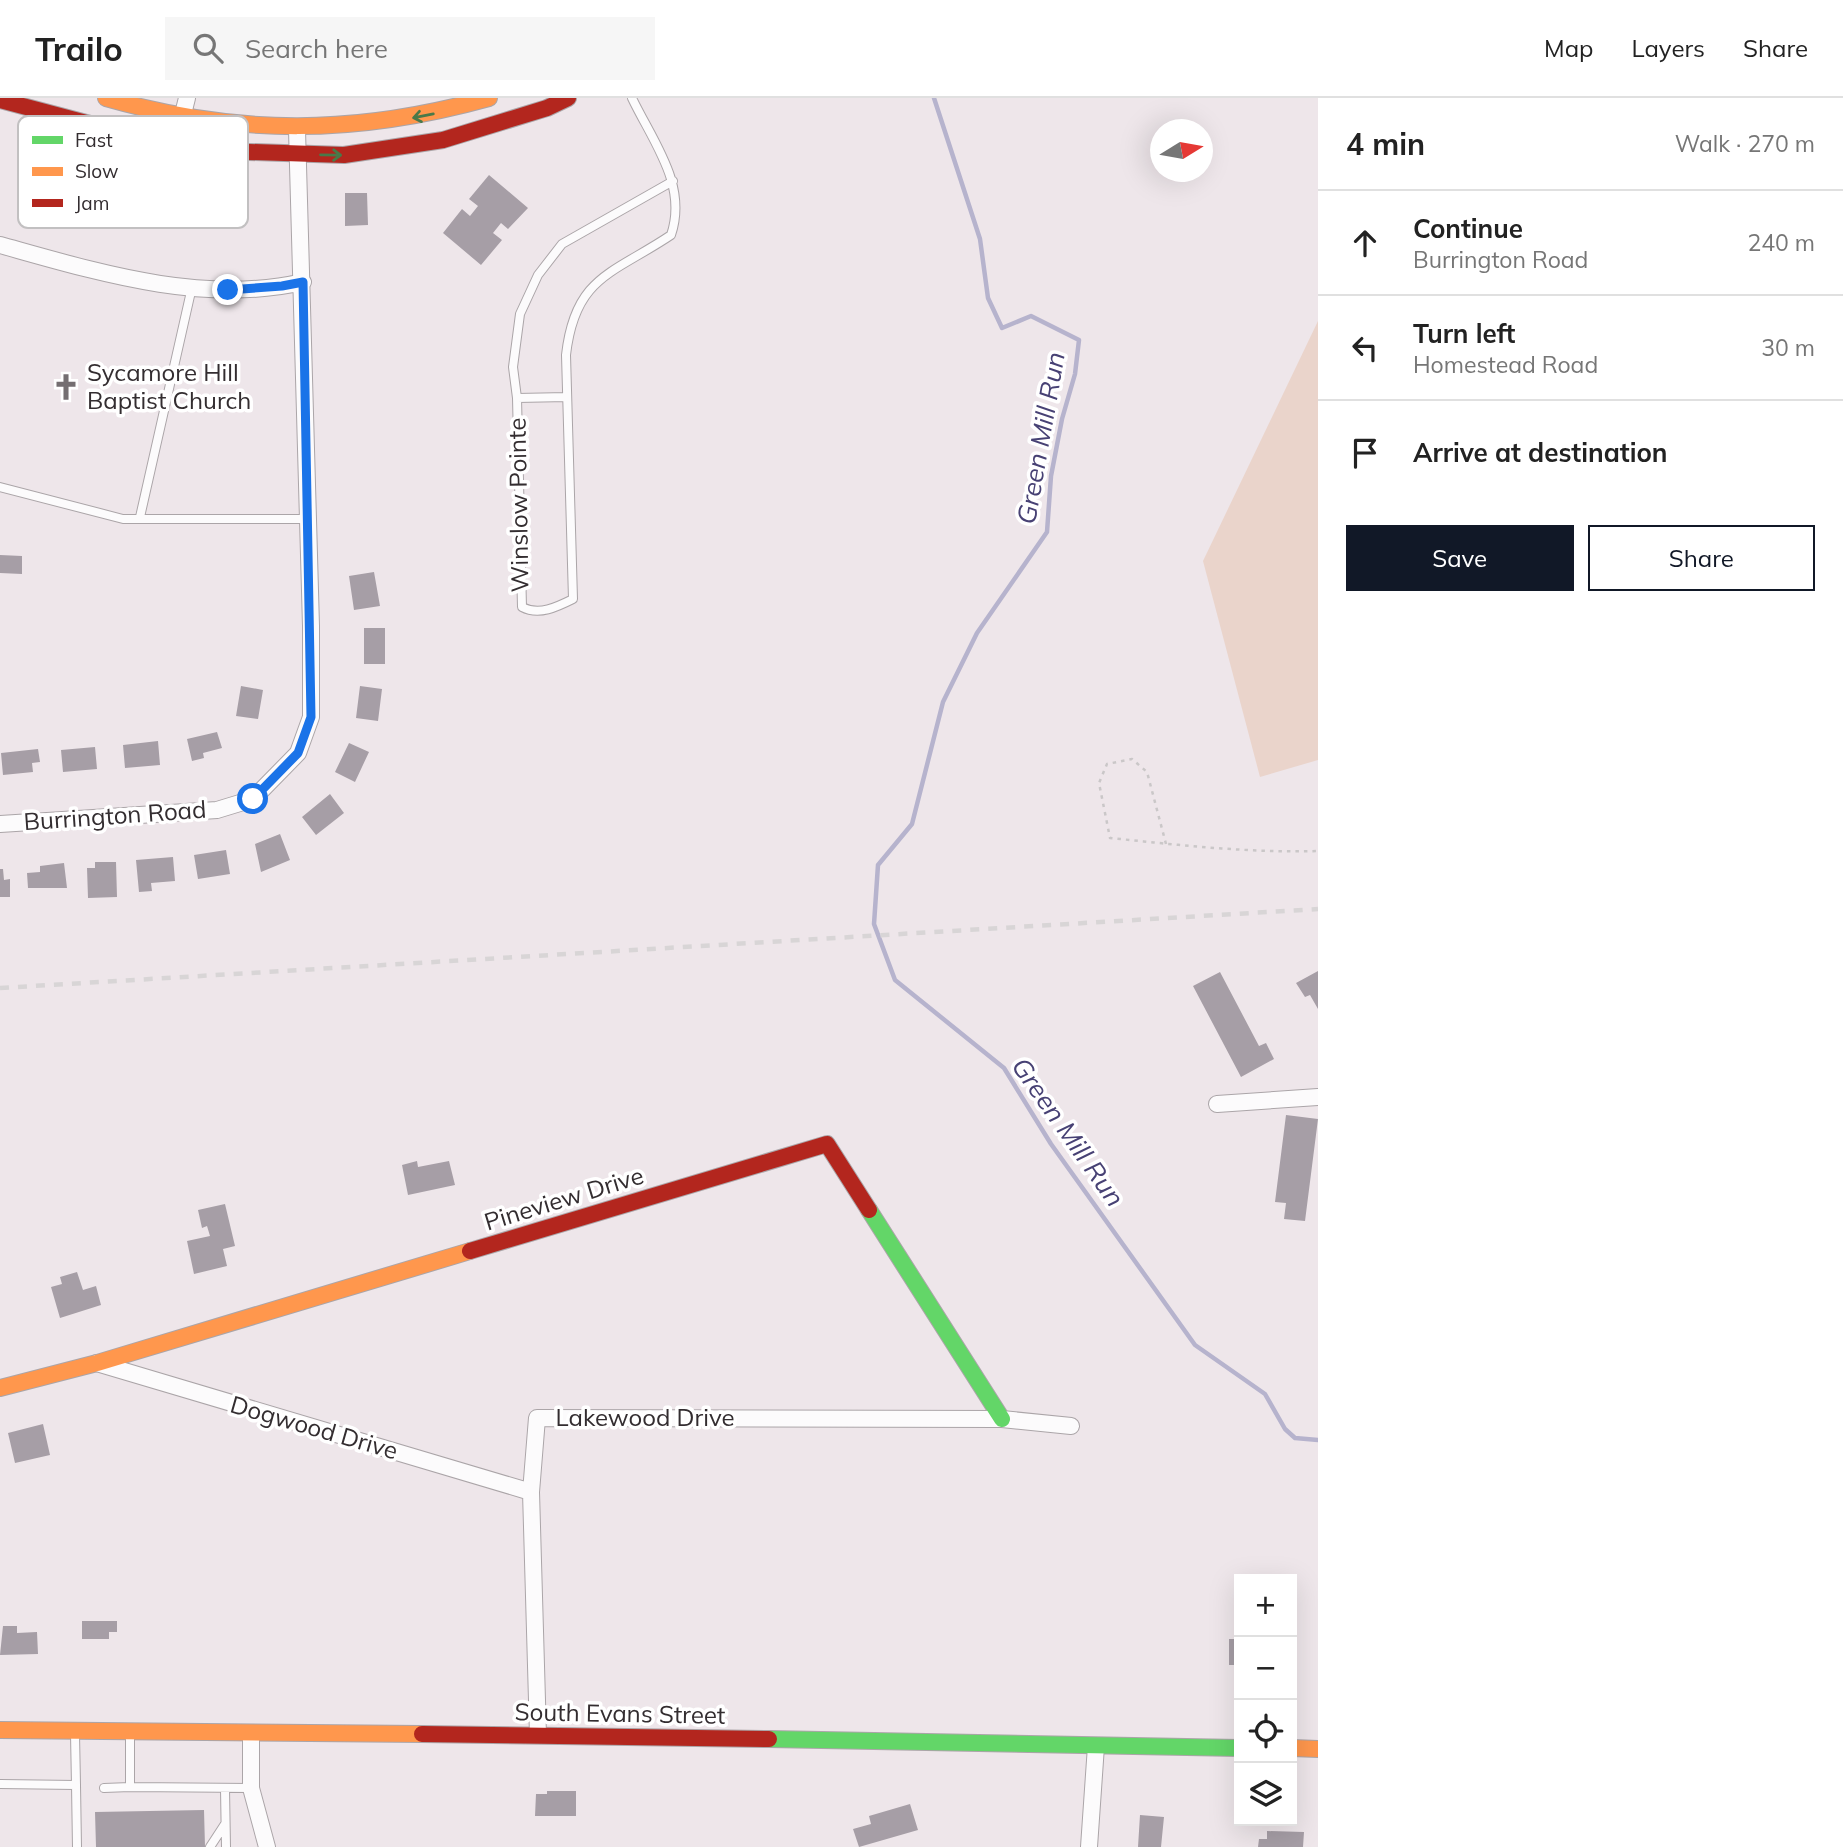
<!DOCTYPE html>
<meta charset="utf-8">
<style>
:root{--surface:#fff;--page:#f6f6f6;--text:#222;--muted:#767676;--line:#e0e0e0;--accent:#111827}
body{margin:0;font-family:Mulish,sans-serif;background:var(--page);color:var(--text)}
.controls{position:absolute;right:21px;bottom:21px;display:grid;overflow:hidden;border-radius:0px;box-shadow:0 7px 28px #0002}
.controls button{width:63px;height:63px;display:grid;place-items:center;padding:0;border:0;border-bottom:2px solid var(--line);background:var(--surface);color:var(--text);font:35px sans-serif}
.compass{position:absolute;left:1150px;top:21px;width:63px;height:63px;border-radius:50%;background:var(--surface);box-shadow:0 7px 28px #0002;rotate:79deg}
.stop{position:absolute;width:21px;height:21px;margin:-16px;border:5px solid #1a73e8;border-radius:50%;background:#fff}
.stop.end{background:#1a73e8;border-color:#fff;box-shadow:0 2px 7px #0008}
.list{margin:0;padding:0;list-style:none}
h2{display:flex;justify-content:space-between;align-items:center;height:91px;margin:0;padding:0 28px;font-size:30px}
h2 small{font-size:23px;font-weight:400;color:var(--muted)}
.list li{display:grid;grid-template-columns:46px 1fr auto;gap:21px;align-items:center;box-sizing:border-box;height:105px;padding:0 28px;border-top:2px solid var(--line)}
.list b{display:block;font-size:26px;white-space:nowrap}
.list p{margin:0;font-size:23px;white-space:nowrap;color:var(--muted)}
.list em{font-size:23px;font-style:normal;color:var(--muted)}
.actions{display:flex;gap:14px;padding:21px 28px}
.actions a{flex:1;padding:16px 0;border:2px solid var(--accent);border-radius:0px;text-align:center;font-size:24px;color:var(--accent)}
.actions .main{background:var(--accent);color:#fff}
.icon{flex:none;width:38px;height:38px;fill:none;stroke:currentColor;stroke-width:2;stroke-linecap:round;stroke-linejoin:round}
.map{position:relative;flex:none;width:1318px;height:1749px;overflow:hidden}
header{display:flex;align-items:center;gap:42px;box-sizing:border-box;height:98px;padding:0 35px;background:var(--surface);border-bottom:2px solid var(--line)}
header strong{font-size:33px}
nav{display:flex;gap:38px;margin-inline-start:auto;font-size:24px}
.search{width:490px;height:63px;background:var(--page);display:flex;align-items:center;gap:18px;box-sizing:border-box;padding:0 24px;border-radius:0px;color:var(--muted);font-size:26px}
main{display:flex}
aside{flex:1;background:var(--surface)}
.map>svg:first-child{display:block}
.green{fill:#ead4cb}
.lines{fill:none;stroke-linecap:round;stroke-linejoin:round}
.stream{stroke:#b6b3cd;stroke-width:4.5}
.building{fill:#a69ea6}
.lane-casing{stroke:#aba5a8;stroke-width:10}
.street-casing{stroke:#aba5a8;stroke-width:18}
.fast-casing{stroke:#aba5a8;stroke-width:18}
.slow-casing{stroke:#aba5a8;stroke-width:18}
.jam-casing{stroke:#aba5a8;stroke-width:18}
.path{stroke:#cac7c8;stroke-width:2.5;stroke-dasharray:3.5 5;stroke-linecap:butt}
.lane{stroke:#fcfbfc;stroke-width:8}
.street{stroke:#fcfbfc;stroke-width:16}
.fast{stroke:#63d668;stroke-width:16}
.slow{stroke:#ff974d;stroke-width:16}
.jam{stroke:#b3261e;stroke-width:16}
.rail{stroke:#d8d5d6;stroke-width:4.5;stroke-dasharray:9 9;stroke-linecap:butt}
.oneway{stroke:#497949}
.route{stroke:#1a73e8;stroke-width:9}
.labels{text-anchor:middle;stroke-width:7;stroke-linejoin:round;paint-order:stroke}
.poi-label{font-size:24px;fill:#332d30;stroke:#fff;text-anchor:start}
.street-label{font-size:24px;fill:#332d30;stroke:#fff}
.water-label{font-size:26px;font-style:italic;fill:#474174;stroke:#fff}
.key{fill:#fff;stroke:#c2c0c1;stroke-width:2}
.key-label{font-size:19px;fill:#332d30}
</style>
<header>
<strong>Trailo</strong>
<div class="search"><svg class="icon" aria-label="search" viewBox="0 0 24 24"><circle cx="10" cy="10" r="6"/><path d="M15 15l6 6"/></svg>Search here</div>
<nav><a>Map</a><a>Layers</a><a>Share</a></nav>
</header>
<main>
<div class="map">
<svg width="1318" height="1749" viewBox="0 0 1318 1749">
<rect width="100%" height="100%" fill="#eee6ea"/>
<path class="green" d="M1318,223V662L1260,679L1203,463Z"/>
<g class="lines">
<path class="stream" d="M934,0L980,141L988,200L1002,230L1031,218L1079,242L1075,276L1062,321L1051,378L1047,434L977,535L943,604L912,726L878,767L874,826L895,882L1004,970L1051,1046L1195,1247L1265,1296L1285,1331L1295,1340L1318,1342"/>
</g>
<path class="building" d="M489,77L528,110L508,131L501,125L493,135L502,142L481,167L443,135L462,111L470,118L478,108L469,101Z
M345,95H367L368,127L345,128Z
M0,457L22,458V476L0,475Z
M374,474L380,508L354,512L349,478Z
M364,530H385V566H364Z
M241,588L263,592L258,621L236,618Z
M360,588L382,591L378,623L356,620Z
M217,634L222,650L203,655L204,660L192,663L187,641Z
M158,643L160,667L125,670L123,647Z
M349,645L369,654L355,684L335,674Z
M95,649L97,671L63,674L61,652Z
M38,651L40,664L32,665L33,674L3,677L1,655Z
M330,696L344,715L316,737L302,719Z
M280,736L290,762L261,774L255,746Z
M226,752L230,776L198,781L194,757Z
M173,759L175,783L151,785L152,793L139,794L136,762Z
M95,764H116L117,799L88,800L87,770H95Z
M64,765L67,790H28L27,775L40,774V768Z
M0,771H3L4,782L10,781V799H0Z
M1318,873V911L1310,897L1305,899L1296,885Z
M1220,874L1259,948L1266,945L1274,961L1241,979L1193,888Z
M1286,1017L1318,1021L1305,1123L1284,1121L1286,1105L1275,1104Z
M417,1063L418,1069L449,1063L455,1087L408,1097L402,1067Z
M225,1106L235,1148L223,1151L227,1168L194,1176L187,1143L210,1138L207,1128L202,1130L198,1112Z
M77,1174L83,1192L96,1188L101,1207L60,1220L51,1189L62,1186L60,1179Z
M43,1326L50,1357L15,1365L8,1335Z
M82,1523H117V1534H109V1541H82Z
M3,1528H17V1535L37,1534L38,1556L0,1557Z
M1229,1541H1239V1567H1229Z
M547,1693H576V1718H535L536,1696H547Z
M910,1706L918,1732L859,1749L853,1731L871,1726L869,1718Z
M204,1712L205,1749H96L95,1714Z
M1140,1717L1164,1719L1161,1749H1138Z
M1267,1733L1304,1734L1303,1749H1258L1259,1741H1267Z"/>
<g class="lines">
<defs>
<path id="lane" d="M632,0C653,44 688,87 671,137C613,176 575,178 566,257L573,501C557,509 539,518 522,509L517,300L513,269L520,216L538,177L562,146L673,83
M517,300L567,299
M0,389L123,421H309
M140,419L192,189
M130,1634V1689L251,1690
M75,1636L76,1687
M0,1686L76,1687L77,1749
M104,1690L130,1689
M225,1691L226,1749
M210,1749L225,1726"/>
<path id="street" d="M182,20L187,0
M0,147C97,174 202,207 303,184
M0,726L217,712L253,701L298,655L311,619V528L297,32
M1217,1006L1318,999
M97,1265L531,1394
M251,1636V1690L267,1749
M538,1637L531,1394L537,1320L1002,1321L1071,1328
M1089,1749L1096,1648"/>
<path id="fast" d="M869,1112L1002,1321
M769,1641L1239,1650"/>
<path id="slow" d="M106,0C239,38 356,37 489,0
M0,1290L97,1265L470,1153
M0,1632L422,1636
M1292,1650L1318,1651"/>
<path id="jam" d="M0,2L188,52L344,57L443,42L547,10L568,0
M470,1153L827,1046L869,1112
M422,1636L769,1641"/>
</defs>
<use href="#lane" class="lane-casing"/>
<use href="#street" class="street-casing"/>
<use href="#fast" class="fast-casing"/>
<use href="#slow" class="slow-casing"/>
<use href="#jam" class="jam-casing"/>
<path class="path" d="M1166,746L1147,674L1132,661L1107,666L1099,685L1110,740C1179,747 1248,755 1318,753"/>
<use href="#lane" class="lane"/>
<use href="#street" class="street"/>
<use href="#fast" class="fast"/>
<use href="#slow" class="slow"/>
<use href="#jam" class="jam"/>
<path class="rail" d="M0,890L1318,811"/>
</g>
<defs><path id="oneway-shaft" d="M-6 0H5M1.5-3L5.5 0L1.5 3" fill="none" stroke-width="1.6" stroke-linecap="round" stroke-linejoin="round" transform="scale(1.75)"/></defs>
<g class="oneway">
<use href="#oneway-shaft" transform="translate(423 18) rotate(169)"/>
<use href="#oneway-shaft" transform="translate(331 57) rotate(1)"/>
</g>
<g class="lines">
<path class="route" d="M228,192L282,188L303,184L311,619L298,655L253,701"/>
</g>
<defs>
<symbol id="church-bare" viewBox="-9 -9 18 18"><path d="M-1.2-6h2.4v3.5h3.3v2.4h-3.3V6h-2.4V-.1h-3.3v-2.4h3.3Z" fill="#746e71" stroke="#fff" stroke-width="2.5" paint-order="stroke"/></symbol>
</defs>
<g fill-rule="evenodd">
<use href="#church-bare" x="47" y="270" width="38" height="38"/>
</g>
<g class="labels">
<g class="poi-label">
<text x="87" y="283">Sycamore Hill<tspan x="87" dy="28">Baptist Church</tspan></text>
</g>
<g class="street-label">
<text transform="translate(519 407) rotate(-91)" y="8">Winslow Pointe</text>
<text transform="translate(115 718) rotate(-4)" y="8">Burrington Road</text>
<text transform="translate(564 1101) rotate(-17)" y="8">Pineview Drive</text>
<text x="645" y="1328">Lakewood Drive</text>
<text transform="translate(314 1330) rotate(16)" y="8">Dogwood Drive</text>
<text transform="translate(620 1616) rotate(1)" y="8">South Evans Street</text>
</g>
<g class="water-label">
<text transform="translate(1041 340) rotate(-80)" y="9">Green Mill Run</text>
<text transform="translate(1068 1034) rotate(55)" y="9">Green Mill Run</text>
</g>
</g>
<rect x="18" y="18" width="230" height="112" rx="10" class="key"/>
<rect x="32" y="38" width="31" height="8" fill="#63d668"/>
<rect x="32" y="69" width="31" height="9" fill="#ff974d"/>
<rect x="32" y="101" width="31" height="8" fill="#b3261e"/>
<g class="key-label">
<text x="75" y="49">Fast</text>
<text x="75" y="80">Slow</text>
<text x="75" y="112">Jam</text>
</g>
</svg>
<div class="controls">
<button>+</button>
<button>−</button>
<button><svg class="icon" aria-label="locate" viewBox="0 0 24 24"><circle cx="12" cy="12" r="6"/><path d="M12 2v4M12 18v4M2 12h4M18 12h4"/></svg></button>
<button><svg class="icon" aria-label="layers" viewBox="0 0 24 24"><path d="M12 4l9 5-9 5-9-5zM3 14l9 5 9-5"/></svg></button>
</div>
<svg class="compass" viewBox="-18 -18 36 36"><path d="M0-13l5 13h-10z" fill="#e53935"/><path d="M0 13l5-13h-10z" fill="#767676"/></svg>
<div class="stop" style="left:253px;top:701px"></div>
<div class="stop end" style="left:228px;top:192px"></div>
</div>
<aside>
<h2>4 min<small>Walk · 270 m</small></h2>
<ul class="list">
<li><svg class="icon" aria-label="ahead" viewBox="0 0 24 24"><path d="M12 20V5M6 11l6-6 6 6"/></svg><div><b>Continue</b><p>Burrington Road</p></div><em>240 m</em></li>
<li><svg class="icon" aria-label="left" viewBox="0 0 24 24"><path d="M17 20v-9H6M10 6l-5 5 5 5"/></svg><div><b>Turn left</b><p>Homestead Road</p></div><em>30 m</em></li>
<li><svg class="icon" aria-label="arrive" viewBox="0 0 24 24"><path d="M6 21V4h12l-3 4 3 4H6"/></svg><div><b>Arrive at destination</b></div></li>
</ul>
<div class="actions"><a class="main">Save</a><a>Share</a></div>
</aside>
</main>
